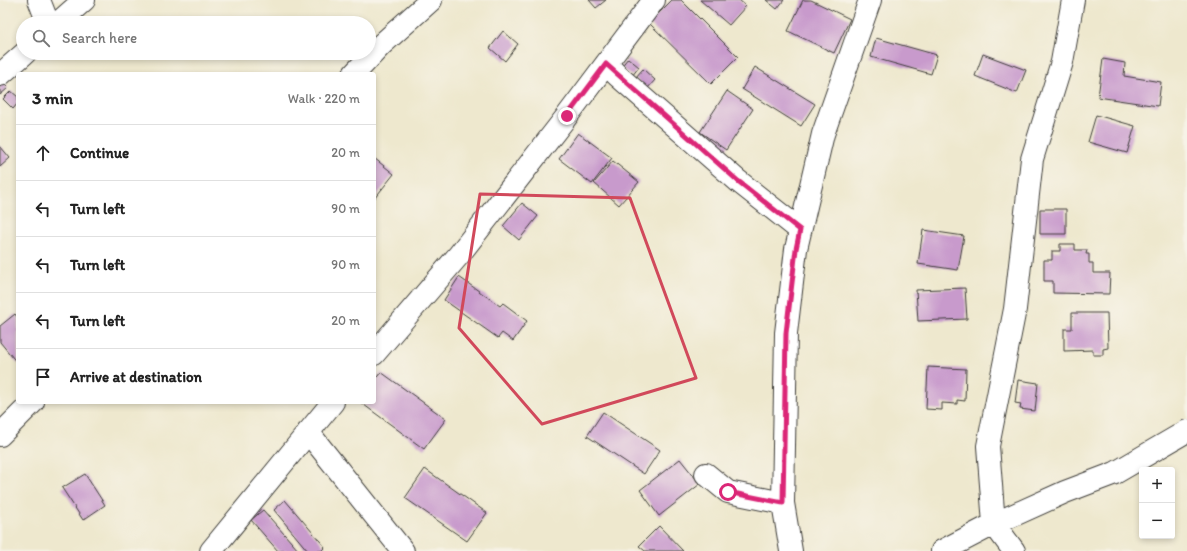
<!DOCTYPE html>
<meta charset="utf-8">
<style>
:root{--surface:#fff;--page:#f2f2f2;--text:#222;--muted:#767676;--line:#e0e0e0}
body{margin:0;font-family:Itim,sans-serif;background:var(--page);color:var(--text)}
.controls{position:absolute;right:12px;bottom:12px;display:grid;overflow:hidden;border-radius:4px;box-shadow:0 2px 6px #0003}
.controls button{width:36px;height:36px;display:grid;place-items:center;padding:0;border:0;border-bottom:1px solid var(--line);background:var(--surface);color:var(--text);font:20px sans-serif}
.stop{position:absolute;width:12px;height:12px;margin:-9px;border:3px solid #db2777;border-radius:50%;background:#fff}
.stop.end{background:#db2777;border-color:#fff;box-shadow:0 1px 4px #0008}
.list{margin:0;padding:0;list-style:none}
h2{display:flex;justify-content:space-between;align-items:center;height:52px;margin:0;padding:0 16px;font-size:17px}
h2 small{font-size:13px;font-weight:400;color:var(--muted)}
.list li{display:grid;grid-template-columns:26px 1fr auto;gap:12px;align-items:center;box-sizing:border-box;height:56px;padding:0 16px;border-top:1px solid var(--line)}
.list b{display:block;font-size:15px;white-space:nowrap}
.list em{font-size:13px;font-style:normal;color:var(--muted)}
.icon{flex:none;width:22px;height:22px;fill:none;stroke:currentColor;stroke-width:2;stroke-linecap:round;stroke-linejoin:round}
.map{position:relative;flex:none;width:1187px;height:551px;overflow:hidden}
.search{position:absolute;background:var(--surface);box-shadow:0 2px 6px #0003;left:16px;top:16px;width:360px;height:44px;display:flex;align-items:center;gap:10px;box-sizing:border-box;padding:0 14px;border-radius:22px;color:var(--muted);font-size:15px}
.panel{position:absolute;background:var(--surface);box-shadow:0 2px 6px #0003;left:16px;top:72px;width:360px;height:332px;border-radius:4px}
.map>svg:first-child{display:block}
.building{fill:#c89acc}
.lines{fill:none;stroke-linecap:round;stroke-linejoin:round}
.minor-casing{stroke:#3c3b37;stroke-width:24}
.minor{stroke:#fff;stroke-width:22}
.route{stroke:#db2777;stroke-width:5}
.marked{fill:none;stroke:#d1495b;stroke-width:3;stroke-linejoin:round}
</style>
<div class="map">
<svg width="1187" height="551" viewBox="0 0 1187 551">
<rect width="100%" height="100%" fill="#f7f3e8"/>
<filter id="ink" filterUnits="userSpaceOnUse"><feTurbulence type="fractalNoise" baseFrequency=".025" numOctaves="2"/><feDisplacementMap in="SourceGraphic" scale="8" xChannelSelector="R" yChannelSelector="G"/><feConvolveMatrix kernelMatrix="1 2 1 2 8 2 1 2 1" color-interpolation-filters="sRGB"/></filter>
<filter id="wash" filterUnits="userSpaceOnUse"><feTurbulence type="fractalNoise" baseFrequency=".012" numOctaves="4" result="noise"/><feDisplacementMap in="SourceGraphic" scale="16" xChannelSelector="R" yChannelSelector="G"/><feGaussianBlur stdDeviation="0.9" result="paint"/><feColorMatrix in="noise" values="0 0 0 0 0 0 0 0 0 0 0 0 0 0 0 0 0 1.4 0 .05"/><feComposite in="paint" operator="in"/></filter>
<g filter="url(#wash)">
<rect width="100%" height="100%" fill="#eee8ce"/>
<g id="blocks">
<path class="building" d="M589,0H606L596,8Z
M672,0H681L738,57L711,84L649,23Z
M700,0H739L746,6L729,25Z
M766,0H784L777,9Z
M803,0H811L850,19L834,53L788,31Z
M503,31L518,44L505,61L490,48Z
M876,38L937,55L931,74L871,57Z
M983,54L1026,70L1017,93L975,76Z
M628,58L639,67L632,76L621,67Z
M1103,59L1125,63L1124,76L1161,82L1158,106L1098,97Z
M755,67L815,104L801,126L742,89Z
M643,69L655,80L647,89L635,78Z
M0,80L8,88L0,95Z
M11,91L18,97V103L13,109L3,99Z
M727,91L753,109L726,150L700,132Z
M1096,115L1135,126L1127,153L1088,142Z
M578,133L612,158L592,184L559,159Z
M0,146L10,158L0,167Z
M374,158L394,174L374,199Z
M613,161L639,182L619,205L594,183Z
M522,203L538,216L519,240L503,226Z
M1040,209H1066V234H1040Z
M923,230L964,236L958,270L918,264Z
M1060,244H1075V250H1087L1086,254H1089V263H1093V273H1110L1109,294L1053,293V281H1044V260H1052V251H1060Z
M459,277L500,306L503,303L527,321L513,341L502,333L498,338L444,300Z
M965,288L967,319L918,321L916,290Z
M1072,313H1107L1108,348L1103,349V355H1093V350L1064,351V329H1072Z
M15,314L18,318V364L0,342V326Z
M928,367L966,369L965,401L957,400V404L942,403V410L926,409Z
M381,372L446,419L424,449L360,402H374V381Z
M1018,380L1038,383L1035,411L1020,409L1021,404L1015,403Z
M603,412L660,450L644,474L587,436Z
M680,459L700,484L659,516L640,490Z
M425,469L487,513L467,541L405,498Z
M85,474L105,505L83,520L62,488Z
M285,500L325,547L321,551H308L274,510Z
M263,510L299,551H278L251,520Z
M659,526L683,551H645L639,546Z"/>
</g>
</g>
<g filter="url(#ink)">
<use href="#blocks" fill-opacity="0" stroke="#3c3b37" stroke-width="1"/>
<g class="lines">
<defs>
<path id="minor" d="M39,0L48,23
M58,23L84,0
M606,64L618,76L738,181L800,230
M354,74L381,45L431,0
M0,75L25,53
M374,354L458,256L567,116L654,0
M308,432L403,551
M0,435L33,402
M706,474L728,492L783,503
M211,551L333,402
M791,551L783,503L786,333L796,249L823,134L870,0
M942,551L994,524L1065,492L1115,473L1187,431
M1014,551L994,524L988,446L1015,309L1032,159L1062,62L1073,0"/>
</defs>
<use href="#minor" class="minor-casing"/>
<use href="#minor" class="minor"/>
</g>
</g>
<g class="lines" filter="url(#ink)">
<path class="route" d="M567,116L606,64L738,181L800,230L796,249L786,333L783,503L728,492"/>
</g>
<path class="marked" d="M480,194L630,198L696,378L542,424L459,328Z"/>
</svg>
<div class="controls">
<button>+</button>
<button>−</button>
</div>
<div class="stop" style="left:728px;top:492px"></div>
<div class="stop end" style="left:567px;top:116px"></div>
<div class="search"><svg class="icon" aria-label="search" viewBox="0 0 24 24"><circle cx="10" cy="10" r="6"/><path d="M15 15l6 6"/></svg>Search here</div>
<section class="panel">
<h2>3 min<small>Walk · 220 m</small></h2>
<ul class="list">
<li><svg class="icon" aria-label="ahead" viewBox="0 0 24 24"><path d="M12 20V5M6 11l6-6 6 6"/></svg><div><b>Continue</b></div><em>20 m</em></li>
<li><svg class="icon" aria-label="left" viewBox="0 0 24 24"><path d="M17 20v-9H6M10 6l-5 5 5 5"/></svg><div><b>Turn left</b></div><em>90 m</em></li>
<li><svg class="icon" aria-label="left" viewBox="0 0 24 24"><path d="M17 20v-9H6M10 6l-5 5 5 5"/></svg><div><b>Turn left</b></div><em>90 m</em></li>
<li><svg class="icon" aria-label="left" viewBox="0 0 24 24"><path d="M17 20v-9H6M10 6l-5 5 5 5"/></svg><div><b>Turn left</b></div><em>20 m</em></li>
<li><svg class="icon" aria-label="arrive" viewBox="0 0 24 24"><path d="M6 21V4h12l-3 4 3 4H6"/></svg><div><b>Arrive at destination</b></div></li>
</ul>
</section>
</div>
